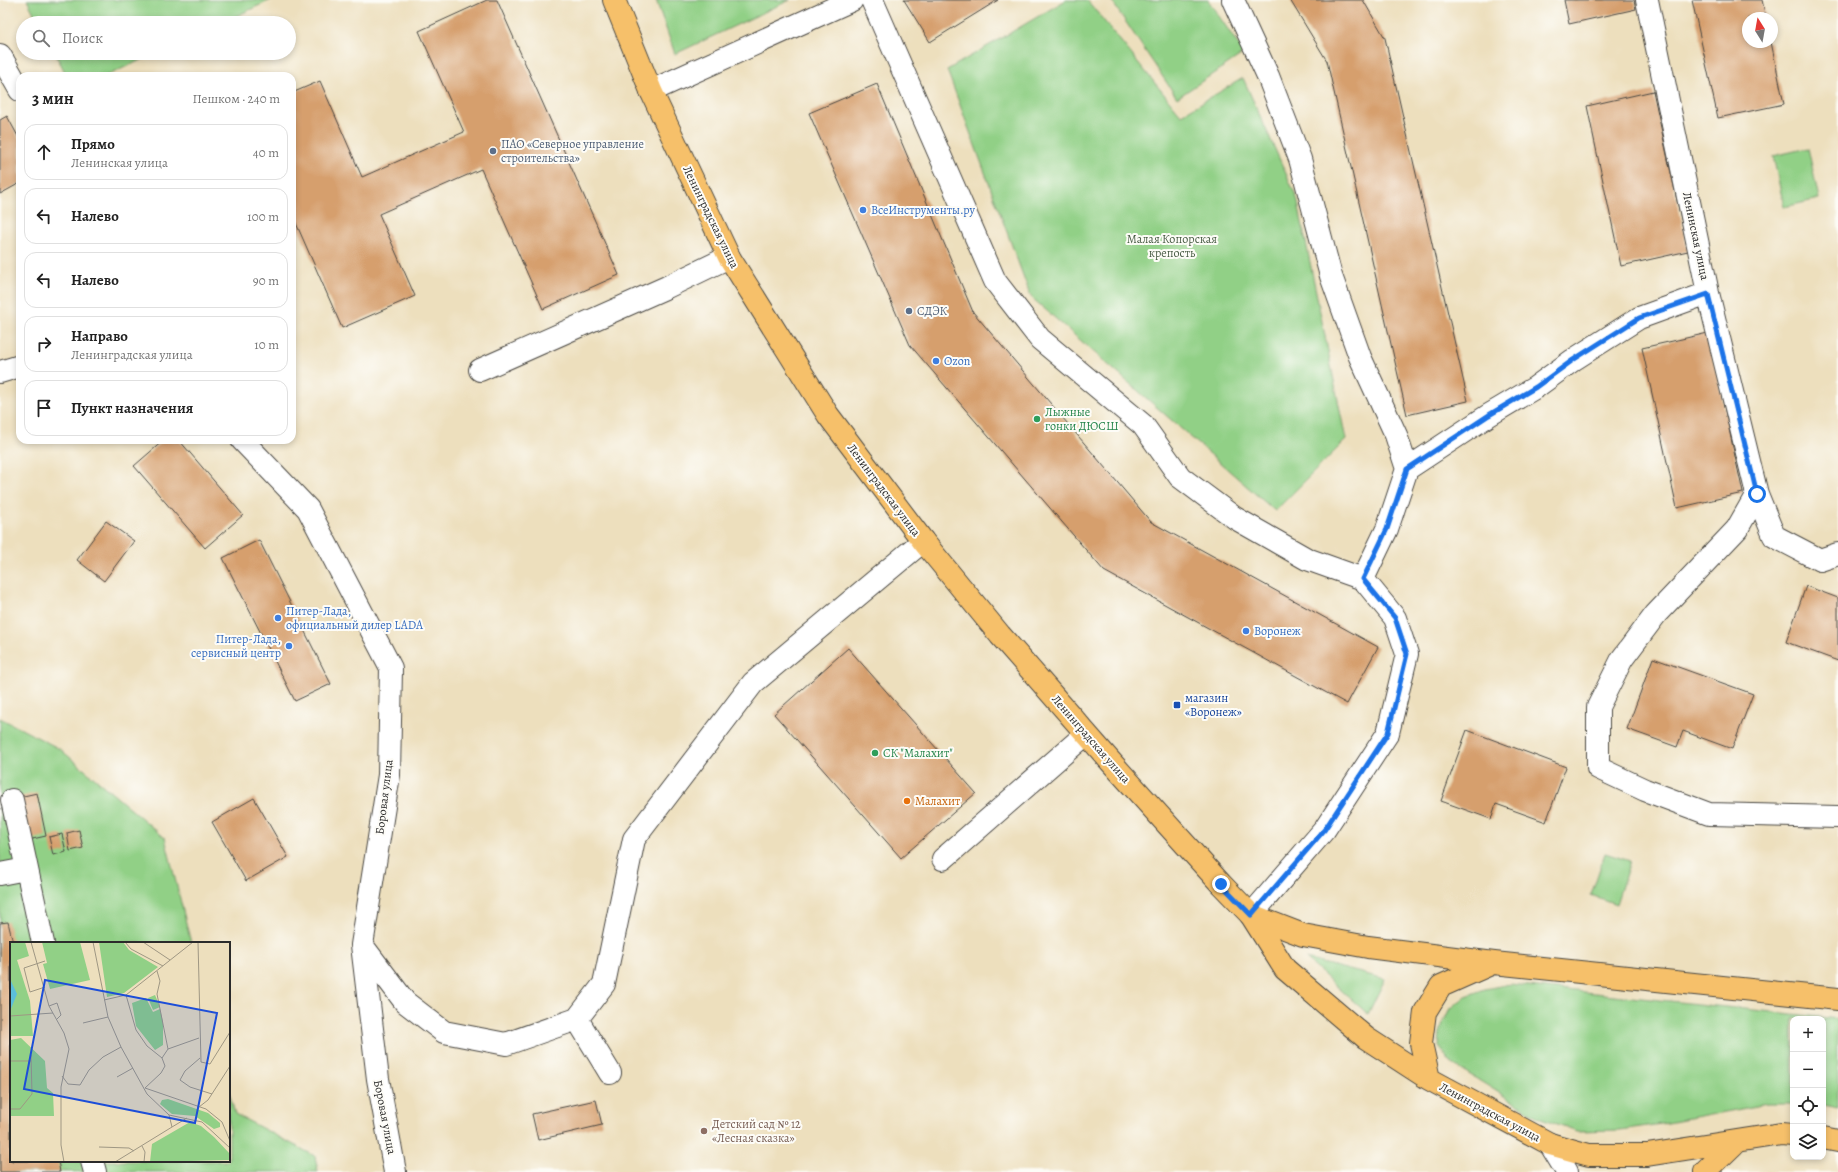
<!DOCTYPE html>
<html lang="ru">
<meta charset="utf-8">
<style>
:root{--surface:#fff;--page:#f2f2f2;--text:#222;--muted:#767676;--line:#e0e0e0}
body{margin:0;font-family:Alegreya,serif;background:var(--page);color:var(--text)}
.controls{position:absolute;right:12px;bottom:12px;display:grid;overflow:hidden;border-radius:8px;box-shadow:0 2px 6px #0003}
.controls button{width:36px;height:36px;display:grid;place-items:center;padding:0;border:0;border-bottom:1px solid var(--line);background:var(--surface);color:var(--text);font:20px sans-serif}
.compass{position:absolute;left:1742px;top:12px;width:36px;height:36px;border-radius:50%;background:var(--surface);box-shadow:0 2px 6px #0003;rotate:349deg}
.stop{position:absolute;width:12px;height:12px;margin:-9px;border:3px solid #1a73e8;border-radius:50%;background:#fff}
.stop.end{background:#1a73e8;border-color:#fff;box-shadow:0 1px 4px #0008}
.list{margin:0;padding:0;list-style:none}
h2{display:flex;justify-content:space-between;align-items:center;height:52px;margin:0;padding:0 16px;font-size:17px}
h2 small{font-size:13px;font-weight:400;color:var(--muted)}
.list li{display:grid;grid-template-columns:26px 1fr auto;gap:12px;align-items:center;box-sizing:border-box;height:56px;margin:0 8px 8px;padding:0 8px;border:1px solid var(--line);border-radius:12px}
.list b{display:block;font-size:15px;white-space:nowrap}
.list p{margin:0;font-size:13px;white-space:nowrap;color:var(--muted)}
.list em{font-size:13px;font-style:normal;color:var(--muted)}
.icon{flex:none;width:22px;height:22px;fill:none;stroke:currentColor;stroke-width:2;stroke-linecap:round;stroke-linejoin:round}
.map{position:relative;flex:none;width:1838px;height:1172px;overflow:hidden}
.search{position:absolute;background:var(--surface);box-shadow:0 2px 6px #0003;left:16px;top:16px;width:280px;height:44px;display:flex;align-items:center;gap:10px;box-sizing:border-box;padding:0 14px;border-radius:22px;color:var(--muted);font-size:15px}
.panel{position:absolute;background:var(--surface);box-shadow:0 2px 6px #0003;left:16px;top:72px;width:280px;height:372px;border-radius:12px}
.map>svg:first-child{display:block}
.green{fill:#91d086;stroke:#5e7e58}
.building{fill:#d69f6d}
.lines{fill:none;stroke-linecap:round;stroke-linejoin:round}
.minor-casing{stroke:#484641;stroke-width:24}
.major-casing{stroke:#484641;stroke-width:24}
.minor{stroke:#fff;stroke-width:22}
.major{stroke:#f6c06b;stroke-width:22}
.route{stroke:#1a73e8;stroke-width:5}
.service-dot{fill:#5c6f8a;stroke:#fdfcf7;stroke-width:1.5}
.shop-dot{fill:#3f7fe0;stroke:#fdfcf7;stroke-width:1.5}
.leisure-dot{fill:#2e9e5b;stroke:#fdfcf7;stroke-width:1.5}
.transit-dot{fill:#1a4fb4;stroke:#fdfcf7;stroke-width:1.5}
.food-dot{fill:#e8710a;stroke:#fdfcf7;stroke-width:1.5}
.education-dot{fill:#8d6e63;stroke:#fdfcf7;stroke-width:1.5}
.labels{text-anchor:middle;stroke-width:4;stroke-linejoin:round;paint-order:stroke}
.service-label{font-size:12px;fill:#4e5e75;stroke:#fdfcf7;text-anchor:start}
.shop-label{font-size:12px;fill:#366cbe;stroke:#fdfcf7;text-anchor:start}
.street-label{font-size:12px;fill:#2b2b2b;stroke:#fdfcf7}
.park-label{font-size:12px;fill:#4a5d46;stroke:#fdfcf7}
.leisure-label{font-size:12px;fill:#27864d;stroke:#fdfcf7;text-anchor:start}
.transit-label{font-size:12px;fill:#164399;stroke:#fdfcf7;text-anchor:start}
.food-label{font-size:12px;fill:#c56008;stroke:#fdfcf7;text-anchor:start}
.education-label{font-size:12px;fill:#785e54;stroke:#fdfcf7;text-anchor:start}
.inset-road{fill:none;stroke:#9f9783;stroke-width:1}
.view{fill:#1d4ed8;fill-opacity:0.15;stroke:#1d4ed8;stroke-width:2}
.inset-edge{fill:none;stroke:#2b2b2b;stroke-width:2}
</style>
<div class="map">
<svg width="1838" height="1172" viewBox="0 0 1838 1172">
<rect width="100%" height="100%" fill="#fdfcf7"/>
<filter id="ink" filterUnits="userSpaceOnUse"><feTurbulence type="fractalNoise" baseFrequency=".025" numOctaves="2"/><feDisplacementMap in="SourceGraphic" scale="8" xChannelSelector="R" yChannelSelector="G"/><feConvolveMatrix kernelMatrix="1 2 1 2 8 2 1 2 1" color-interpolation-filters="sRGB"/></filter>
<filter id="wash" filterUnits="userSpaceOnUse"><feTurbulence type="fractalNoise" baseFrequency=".012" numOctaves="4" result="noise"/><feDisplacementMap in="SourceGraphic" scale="16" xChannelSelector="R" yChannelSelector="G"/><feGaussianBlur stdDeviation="0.9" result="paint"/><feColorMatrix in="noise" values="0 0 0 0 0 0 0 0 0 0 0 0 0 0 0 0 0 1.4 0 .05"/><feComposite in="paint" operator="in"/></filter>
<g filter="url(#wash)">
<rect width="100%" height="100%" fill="#eddfbd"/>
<path class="green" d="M27,0H271L221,23H39Z
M656,0H790L675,54Z
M1066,0H1087L1181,115L1243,78L1297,198L1346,440L1275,511L1031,297L947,70Z
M1111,0H1208L1244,53L1177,98Z
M55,53H156L106,76H67Z
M1808,148L1819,199L1784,207L1773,156Z
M0,718L60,749L165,838L191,943H11V1161H229V1092L235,1114L315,1156L318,1172H0Z
M1605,853L1630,861L1616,904L1591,895Z
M1306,959L1385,979L1368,1014Z
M1510,984L1838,1019V1108L1823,1105V1019H1793V1104H1767L1668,1123L1620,1130L1577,1131L1538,1117L1451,1063L1439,1047L1440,1030L1449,1010L1466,996L1485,989Z"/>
<g id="blocks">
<path class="building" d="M487,0H497L619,275L543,309L481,169L379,214L415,296L342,328L292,214V93L320,81L362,177L464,132L419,31Z
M904,0H998L930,42Z
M1290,0H1363L1385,38L1468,401L1407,415L1327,61Z
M1564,0H1634L1636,9L1569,24Z
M1692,0H1762L1766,18H1748V42H1771L1784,104L1718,118Z
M877,84L973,312L1151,522L1378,647L1347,704L1104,571L910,345L809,113Z
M1653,91L1688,251L1621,266L1587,106Z
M7,116L20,140V183L0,194V120Z
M1708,333L1743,493L1677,508L1642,348Z
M164,440H179L243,515L205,548L134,466Z
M106,521L134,541L104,581L77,560Z
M259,540L331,684L295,701L223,558Z
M1806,586L1838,598V661L1786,642Z
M848,648L976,793L901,858L774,714Z
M1653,658L1753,694L1732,749L1683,731L1677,747L1627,729Z
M1467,730L1566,767L1546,822L1496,804L1491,819L1441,801Z
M37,793L46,836L28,840L19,797Z
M254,798L288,857L246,881L212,822Z
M79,830L83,848L70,851L67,833Z
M62,834L66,852L53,855L49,837Z
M8,922L13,943H11V1161H58L60,1172H0V923Z
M596,1100L602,1125L538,1140L532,1114Z"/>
</g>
</g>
<g filter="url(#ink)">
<use href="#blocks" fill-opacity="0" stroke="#484641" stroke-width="1"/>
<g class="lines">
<defs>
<path id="minor" d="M872,0L995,281L1040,339L1143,425L1180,477L1235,518L1307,559L1363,579L1387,529L1407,469L1489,415L1536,387L1573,360L1639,318L1708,293
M1233,0L1268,76L1300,159L1331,276L1360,357L1396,435L1407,469
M1647,0L1708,293L1757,494L1774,536L1820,560L1838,554
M0,55L20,90
M651,91L852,0
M480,370L667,287L729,257
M0,372L20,366
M242,440L308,509L391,668L389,775L362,945L378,1079L395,1172
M1757,494L1737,529L1656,614L1622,659L1598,707V768L1645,790L1709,814L1838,817
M12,800L43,943
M943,859L1086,734
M0,874L26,869
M1251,915L1325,829L1388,733L1407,654L1395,618L1363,579
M362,945L405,1002L444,1032L506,1044L577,1019L604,984L634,839L753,683L923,541
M577,1019L610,1073
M1550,1144L1567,1172
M92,1161L95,1172"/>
<path id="major" d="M614,0L651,91L729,257L828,415L923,541L1000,635L1111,762L1221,884L1251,915L1285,969L1366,1038L1429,1079L1550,1144L1589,1155H1647L1781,1134L1793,1135
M1251,915L1303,935L1368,947L1494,963L1838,999
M1429,1079L1421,1043L1425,1012L1441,986L1493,963
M1823,1138L1838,1141
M1705,1172L1736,1142"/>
</defs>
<use href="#minor" class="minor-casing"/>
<use href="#major" class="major-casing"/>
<use href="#minor" class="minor"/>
<use href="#major" class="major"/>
</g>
</g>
<g class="lines" filter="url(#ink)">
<path class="route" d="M1221,884L1251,915L1325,829L1388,733L1407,654L1395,618L1363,579L1387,529L1407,469L1489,415L1536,387L1573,360L1639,318L1708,294L1757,494"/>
</g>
<g class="service-dot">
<circle cx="493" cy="151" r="4"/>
<circle cx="909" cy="311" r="4"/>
</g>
<g class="shop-dot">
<circle cx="863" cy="210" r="4"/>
<circle cx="936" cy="361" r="4"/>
<circle cx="278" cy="618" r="4"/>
<circle cx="1246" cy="631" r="4"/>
<circle cx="289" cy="646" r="4"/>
</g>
<g class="leisure-dot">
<circle cx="1037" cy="419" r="4"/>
<circle cx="875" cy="753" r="4"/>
</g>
<rect class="transit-dot" x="1173" y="701" width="8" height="8" rx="2"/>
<circle class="food-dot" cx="907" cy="801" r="4"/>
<circle class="education-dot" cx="704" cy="1131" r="4"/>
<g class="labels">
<g class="service-label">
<text x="501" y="148">ПАО «Северное управление<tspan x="501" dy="14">строительства»</tspan></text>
<text x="917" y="315">СДЭК</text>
</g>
<g class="shop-label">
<text x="871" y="214">ВсеИнструменты.ру</text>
<text x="944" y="365">Ozon</text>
<text x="286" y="615">Питер-Лада,<tspan x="286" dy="14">официальный дилер LADA</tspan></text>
<text x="1254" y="635">Воронеж</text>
<text x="281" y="643" text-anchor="end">Питер-Лада,<tspan x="281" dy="14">сервисный центр</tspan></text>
</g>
<g class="street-label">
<text transform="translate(711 217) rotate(64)" y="4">Ленинградская улица</text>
<text transform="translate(1696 236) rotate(78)" y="4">Ленинская улица</text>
<text transform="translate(884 490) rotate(53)" y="4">Ленинградская улица</text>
<text transform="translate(1091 739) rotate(49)" y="4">Ленинградская улица</text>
<text transform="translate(384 797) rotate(-83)" y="4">Боровая улица</text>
<text transform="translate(1490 1112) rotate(28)" y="4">Ленинградская улица</text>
<text transform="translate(385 1117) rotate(79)" y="4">Боровая улица</text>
</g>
<g class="park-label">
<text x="1172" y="243">Малая Копорская<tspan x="1172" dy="14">крепость</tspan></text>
</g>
<g class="leisure-label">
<text x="1045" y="416">Лыжные<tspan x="1045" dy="14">гонки ДЮСШ</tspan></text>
<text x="883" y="757">СК "Малахит"</text>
</g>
<g class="transit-label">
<text x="1185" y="702">магазин<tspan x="1185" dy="14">«Воронеж»</tspan></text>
</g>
<g class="food-label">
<text x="915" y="805">Малахит</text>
</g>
<g class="education-label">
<text x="712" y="1128">Детский сад № 12<tspan x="712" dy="14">«Лесная сказка»</tspan></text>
</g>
</g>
<g transform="translate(10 942)">
<rect width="220" height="220" fill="#eddfbd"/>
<path d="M0,0H15L19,14L7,18L20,59L23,94H0ZM32,0H70L80,38L40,47L33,22L37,21ZM89,0H113L119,8L148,25L114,51L97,55ZM145,53L150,65L143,68L138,56ZM136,56L143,70L150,67L153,80V103L145,108L126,84L122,61ZM11,96L35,119L37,146L43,151L44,174H0V98ZM158,157L198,171L210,181V185L204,187L185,174L162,172L150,162L152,158ZM180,180L191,184L204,195L220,212V218L140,220L142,202Z" fill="#91d086"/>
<path d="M0,37L7,52L0,69Z" fill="#5cbeda"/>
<path class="inset-road" d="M21,0L39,64L54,91L59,107L51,145V203L54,220M83,0L98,75L111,105L137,152L159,173L192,180L220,206M115,0L121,7L153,24M133,0L160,18M183,0L116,53L126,88L137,104L152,116L158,107L189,96M188,0L191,120L200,122L220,90M147,29L150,39L147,52L158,107M35,45L20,50L14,26L35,19M94,58L116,53M39,64L47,61L51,73L46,78M0,74L43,71M73,81L98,75M190,116L175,129L170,138L180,145L202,152M0,119H21M52,134L58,142L70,143L79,128L93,115L111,105M107,135L123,126M135,146L151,131L155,124L152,116M135,146L196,167L212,180L220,199M189,165L198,158L220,124M0,167H10L22,152L21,113M162,185L177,176M132,204L135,210L134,220M89,205L119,206L124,209M105,220L162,185L159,173"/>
<path class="view" d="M35,38L207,71L185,181L14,147Z"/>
<rect width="220" height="220" class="inset-edge"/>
</g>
</svg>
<div class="controls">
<button>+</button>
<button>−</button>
<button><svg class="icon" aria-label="locate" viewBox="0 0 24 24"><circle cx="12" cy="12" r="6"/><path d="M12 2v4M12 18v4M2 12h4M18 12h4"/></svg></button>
<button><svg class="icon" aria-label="layers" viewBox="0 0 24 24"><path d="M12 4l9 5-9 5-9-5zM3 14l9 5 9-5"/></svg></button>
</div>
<svg class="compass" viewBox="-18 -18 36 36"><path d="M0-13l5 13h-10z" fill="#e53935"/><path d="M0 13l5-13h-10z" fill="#767676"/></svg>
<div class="stop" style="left:1757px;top:494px"></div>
<div class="stop end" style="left:1221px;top:884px"></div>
<div class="search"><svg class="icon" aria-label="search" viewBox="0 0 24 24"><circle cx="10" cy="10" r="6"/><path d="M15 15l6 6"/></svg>Поиск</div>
<section class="panel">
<h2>3 мин<small>Пешком · 240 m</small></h2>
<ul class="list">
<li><svg class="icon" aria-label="ahead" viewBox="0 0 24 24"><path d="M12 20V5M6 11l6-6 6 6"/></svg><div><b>Прямо</b><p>Ленинская улица</p></div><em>40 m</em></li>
<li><svg class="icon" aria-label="left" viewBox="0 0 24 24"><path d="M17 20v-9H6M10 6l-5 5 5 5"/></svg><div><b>Налево</b></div><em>100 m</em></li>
<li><svg class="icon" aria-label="left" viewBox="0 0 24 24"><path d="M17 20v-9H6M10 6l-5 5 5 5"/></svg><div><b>Налево</b></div><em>90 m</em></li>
<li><svg class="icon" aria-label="right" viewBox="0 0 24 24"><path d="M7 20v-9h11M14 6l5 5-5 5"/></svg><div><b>Направо</b><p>Ленинградская улица</p></div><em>10 m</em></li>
<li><svg class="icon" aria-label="arrive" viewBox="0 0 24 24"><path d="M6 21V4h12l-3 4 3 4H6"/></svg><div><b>Пункт назначения</b></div></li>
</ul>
</section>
</div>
